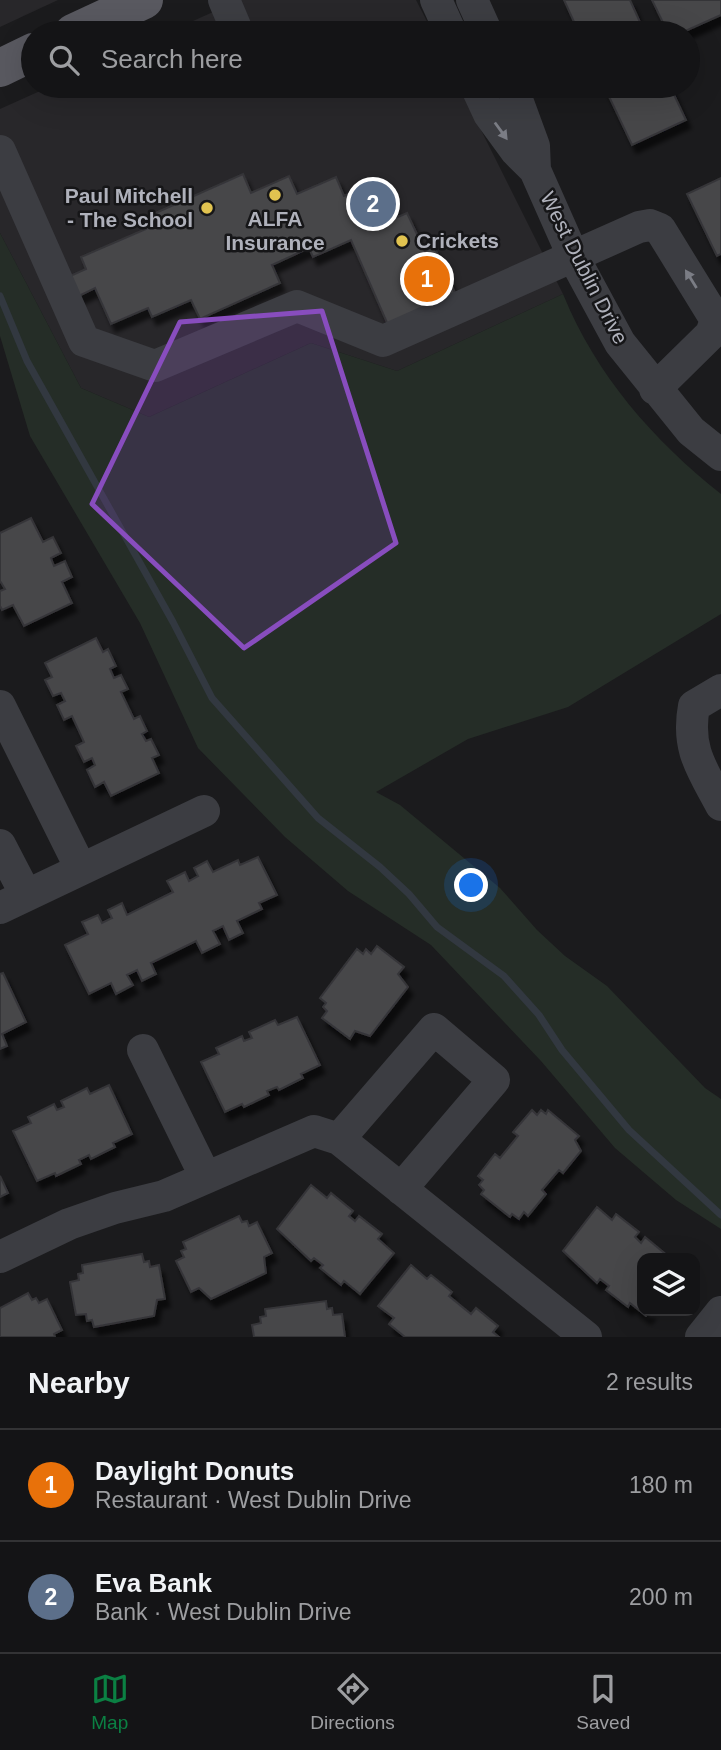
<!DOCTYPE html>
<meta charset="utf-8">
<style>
:root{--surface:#141416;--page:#1d1d1f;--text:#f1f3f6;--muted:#9d9ea1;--line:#333335;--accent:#0b8043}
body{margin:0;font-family:Helvetica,sans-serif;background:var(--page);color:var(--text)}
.controls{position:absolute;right:21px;bottom:21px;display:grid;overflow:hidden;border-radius:14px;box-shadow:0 7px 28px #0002}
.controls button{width:63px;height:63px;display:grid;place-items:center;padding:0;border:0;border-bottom:2px solid var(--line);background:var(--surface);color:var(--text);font:35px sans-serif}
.you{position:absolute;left:472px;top:886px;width:24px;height:24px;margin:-18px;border:5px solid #fff;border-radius:50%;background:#1a73e8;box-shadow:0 0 0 10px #1a73e833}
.badge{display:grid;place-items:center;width:46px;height:46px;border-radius:50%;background:var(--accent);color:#fff;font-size:23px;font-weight:700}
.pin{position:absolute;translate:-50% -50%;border:4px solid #fff;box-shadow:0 2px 7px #0006}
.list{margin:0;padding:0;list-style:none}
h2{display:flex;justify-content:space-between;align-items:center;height:91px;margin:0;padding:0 28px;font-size:30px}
h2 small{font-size:23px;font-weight:400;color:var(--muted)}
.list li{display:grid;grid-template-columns:46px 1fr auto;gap:21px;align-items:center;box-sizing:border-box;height:112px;padding:0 28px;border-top:2px solid var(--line)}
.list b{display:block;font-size:26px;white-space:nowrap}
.list p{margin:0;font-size:23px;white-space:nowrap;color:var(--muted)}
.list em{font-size:23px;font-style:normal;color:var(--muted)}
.icon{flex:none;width:38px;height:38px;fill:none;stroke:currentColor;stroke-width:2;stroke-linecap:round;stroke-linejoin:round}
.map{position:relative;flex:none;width:721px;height:1337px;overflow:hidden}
.search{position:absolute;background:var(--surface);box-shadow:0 7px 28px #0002;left:21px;right:21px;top:21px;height:77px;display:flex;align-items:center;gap:18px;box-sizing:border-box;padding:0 24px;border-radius:38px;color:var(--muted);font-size:26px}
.sheet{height:315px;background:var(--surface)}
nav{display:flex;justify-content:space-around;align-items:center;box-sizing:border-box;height:98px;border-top:2px solid var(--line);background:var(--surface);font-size:19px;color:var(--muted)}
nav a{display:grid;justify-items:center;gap:4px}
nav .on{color:var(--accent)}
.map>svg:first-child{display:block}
.built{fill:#28272a}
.green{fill:#252d27}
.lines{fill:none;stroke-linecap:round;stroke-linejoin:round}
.stream{stroke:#323840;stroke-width:7}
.building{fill:#46464a;stroke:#363539;stroke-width:2;filter:url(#shadow)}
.minor{stroke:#3c3d42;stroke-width:32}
.major{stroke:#595960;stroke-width:38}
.oneway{fill:#7b7d85}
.marked{fill:#884dbe;fill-opacity:0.2;stroke:#884dbe;stroke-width:5;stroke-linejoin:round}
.poi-dot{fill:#e1c350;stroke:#161618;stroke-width:2.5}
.labels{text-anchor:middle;stroke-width:5;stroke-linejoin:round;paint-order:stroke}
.poi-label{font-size:21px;font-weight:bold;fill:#afb1bb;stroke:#161618;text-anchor:end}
.street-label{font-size:21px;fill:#afb1bb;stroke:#161618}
</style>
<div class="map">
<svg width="721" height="1337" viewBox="0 0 721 1337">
<defs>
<filter id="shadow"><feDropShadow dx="4.5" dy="8" stdDeviation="2" flood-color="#0009"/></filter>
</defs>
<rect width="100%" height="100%" fill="#1b1b1d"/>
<path class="built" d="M0,0H58L0,27Z
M240,0H416L433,33H166Z
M51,86H459L563,294L397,371L311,343L149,417L81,388L0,233V109Z"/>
<path class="green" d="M0,233L81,388L149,417L311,343L397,371L563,294C596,375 653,440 721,494V614L568,707L468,739L376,792L400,805L500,888L537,930L565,956L607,986L705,1088L721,1099V1229L676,1200L615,1148L541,1061L431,945L348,891L285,837L198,748L140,623L30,436L0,336Z"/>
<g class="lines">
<path class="stream" d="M0,296L27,361L173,622L212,698L318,818L380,867L409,894L437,927L504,976L539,1015L562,1050L629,1130L721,1215"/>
</g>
<path class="building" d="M564,0H630L645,33H579Z
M652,0H721V15L681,33H668Z
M604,86H670L686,120L632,145Z
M243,174L251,193L289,176L297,194L336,177L344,196L381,180L398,217L407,213L425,251L434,246L456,295L388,325L351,240L313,257L309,248L272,265L280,283L200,319L191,300L152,317L148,308L111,324L95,288L77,297L68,277L86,269L81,257L146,229L142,219Z
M721,178V254L717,256L687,194Z
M31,518L43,542L53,537L61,553L51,558L54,566L65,561L72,577L62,582L72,603L24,626L13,605L2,610L0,606V591L5,589L0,581V533Z
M96,638L103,652L108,649L116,666L110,669L114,678L121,675L128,689L121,692L134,719L140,716L147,731L142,734L146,741L151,739L159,755L152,758L159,773L111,796L104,782L95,787L87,770L95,765L92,758L84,762L76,746L84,742L72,716L64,720L57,705L65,701L61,693L53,696L45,680L52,677L45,663Z
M258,857L277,895L259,903L262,909L237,921L243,933L229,940L223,926L213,931L220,944L202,953L196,941L151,963L156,974L142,981L137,970L127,975L133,985L116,994L111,983L89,994L65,945L88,934L82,922L98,915L102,923L112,918L108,910L122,903L127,915L173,892L167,881L185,872L189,881L198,876L194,868L207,861L213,872L238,860L240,865Z
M377,946L404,967L398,974L408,987L370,1036L355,1031L350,1039L322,1018L327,1011L323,1007L326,1003L320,998L357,949L363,954L366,949L371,954Z
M3,973L26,1022L2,1034L7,1046L0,1049V974Z
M297,1017L320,1065L301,1074L303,1078L279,1090L277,1087L267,1091L269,1095L244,1107L242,1104L225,1112L201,1062L219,1054L216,1048L242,1036L244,1041L252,1038L249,1032L275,1020L278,1025Z
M109,1085L132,1134L113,1143L115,1147L91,1159L89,1155L79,1160L81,1164L56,1176L55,1173L37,1181L13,1131L31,1123L28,1117L54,1104L57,1110L64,1107L61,1101L87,1088L90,1094Z
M532,1110L537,1115L541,1110L546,1114L548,1110L579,1136L575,1140L581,1151L563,1173L559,1170L542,1190L546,1194L528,1216L524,1212L519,1219L512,1214L510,1217L481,1194L484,1190L479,1185L483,1180L478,1176L495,1154L500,1158L518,1136L513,1132Z
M0,1176L8,1193L0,1197Z
M311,1185L327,1198L331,1193L353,1211L349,1216L355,1221L359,1216L382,1234L378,1239L394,1253L360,1294L344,1281L341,1285L320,1268L323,1265L314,1258L311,1261L277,1229Z
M597,1207L612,1220L616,1214L639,1232L635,1237L641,1243L645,1237L668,1256L642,1258V1311H651L646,1316L630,1303L628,1307L606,1290L609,1286L600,1279L597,1283L563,1251Z
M239,1216L242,1222L247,1221L249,1226L257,1222L272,1253L264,1257L266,1273L211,1299L199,1288L191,1292L176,1261L184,1257L181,1251L186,1249L183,1242Z
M142,1254L144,1262L149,1261L150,1267L159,1265L165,1299L157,1300L154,1316L94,1327L92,1320L87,1321L86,1314L76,1315L70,1282L79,1280L78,1274L83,1273L82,1265Z
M411,1265L427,1279L431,1275L452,1292L449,1296L471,1314L476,1308L498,1326L493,1332L499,1337H405L389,1324L394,1318L378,1306Z
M28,1293L32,1300L36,1298L39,1303L47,1299L62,1330L54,1334L55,1337H0V1308Z
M326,1301L327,1309L332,1308L333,1315L342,1314L345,1337H254L252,1325L261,1323L260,1317L266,1316L265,1309Z"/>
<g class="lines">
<path class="minor" d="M224,0L238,33
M436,0L451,33
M472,0L487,33
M476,86L489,114L516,151L535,170L574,258L620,343L691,431L721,455
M512,86L534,146L535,170
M0,151L84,341L155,366L297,306L383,341L639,227L650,225L660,229L716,320L711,334L655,389
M721,690L694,706C686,749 702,769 721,805
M0,706L81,869
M0,845L26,895
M0,908L204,811
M143,1050L206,1178
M339,1139L434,1029L494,1080L401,1189
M0,1257L69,1224L115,1208L164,1196L314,1131L339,1139L586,1337
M701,1337L721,1312"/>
<path class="major" d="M73,33L144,0
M0,68L33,52"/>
</g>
<defs><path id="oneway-solid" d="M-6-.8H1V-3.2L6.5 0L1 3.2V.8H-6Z" transform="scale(1.75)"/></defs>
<g class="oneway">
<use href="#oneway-solid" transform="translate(501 131) rotate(54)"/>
<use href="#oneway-solid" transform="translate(691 279) rotate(-122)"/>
</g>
<path class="marked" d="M322,311L396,543L244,648L92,504L180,322Z"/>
<g class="poi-dot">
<circle cx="275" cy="195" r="7"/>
<circle cx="207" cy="208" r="7"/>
<circle cx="402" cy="241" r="7"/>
</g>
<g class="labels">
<g class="poi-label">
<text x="193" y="203">Paul Mitchell<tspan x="193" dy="24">- The School</tspan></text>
<text x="275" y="226" text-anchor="middle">ALFA<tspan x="275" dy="24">Insurance</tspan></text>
<text x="416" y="248" text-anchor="start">Crickets</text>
</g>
<g class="street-label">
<text transform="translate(584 268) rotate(63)" y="7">West Dublin Drive</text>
</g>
</g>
</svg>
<div class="controls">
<button><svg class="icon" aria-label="layers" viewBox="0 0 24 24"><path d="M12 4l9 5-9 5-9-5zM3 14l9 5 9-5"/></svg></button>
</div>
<div class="you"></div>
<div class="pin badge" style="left:427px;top:279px;background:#e8710a">1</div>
<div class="pin badge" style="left:373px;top:204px;background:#5c6f8a">2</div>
<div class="search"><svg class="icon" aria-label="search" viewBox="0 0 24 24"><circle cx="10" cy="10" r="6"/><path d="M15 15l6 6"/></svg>Search here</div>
</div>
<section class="sheet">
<h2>Nearby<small>2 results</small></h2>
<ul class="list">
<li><span class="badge" style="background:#e8710a">1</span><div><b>Daylight Donuts</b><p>Restaurant · West Dublin Drive</p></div><em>180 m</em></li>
<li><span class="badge" style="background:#5c6f8a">2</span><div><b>Eva Bank</b><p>Bank · West Dublin Drive</p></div><em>200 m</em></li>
</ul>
</section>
<nav>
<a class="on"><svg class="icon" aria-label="map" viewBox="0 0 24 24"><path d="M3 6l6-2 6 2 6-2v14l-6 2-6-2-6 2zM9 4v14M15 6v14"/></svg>Map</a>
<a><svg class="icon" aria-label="directions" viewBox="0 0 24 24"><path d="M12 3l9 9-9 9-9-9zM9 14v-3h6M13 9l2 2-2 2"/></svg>Directions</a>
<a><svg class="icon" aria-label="saved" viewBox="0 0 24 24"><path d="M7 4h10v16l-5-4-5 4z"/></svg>Saved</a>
</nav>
